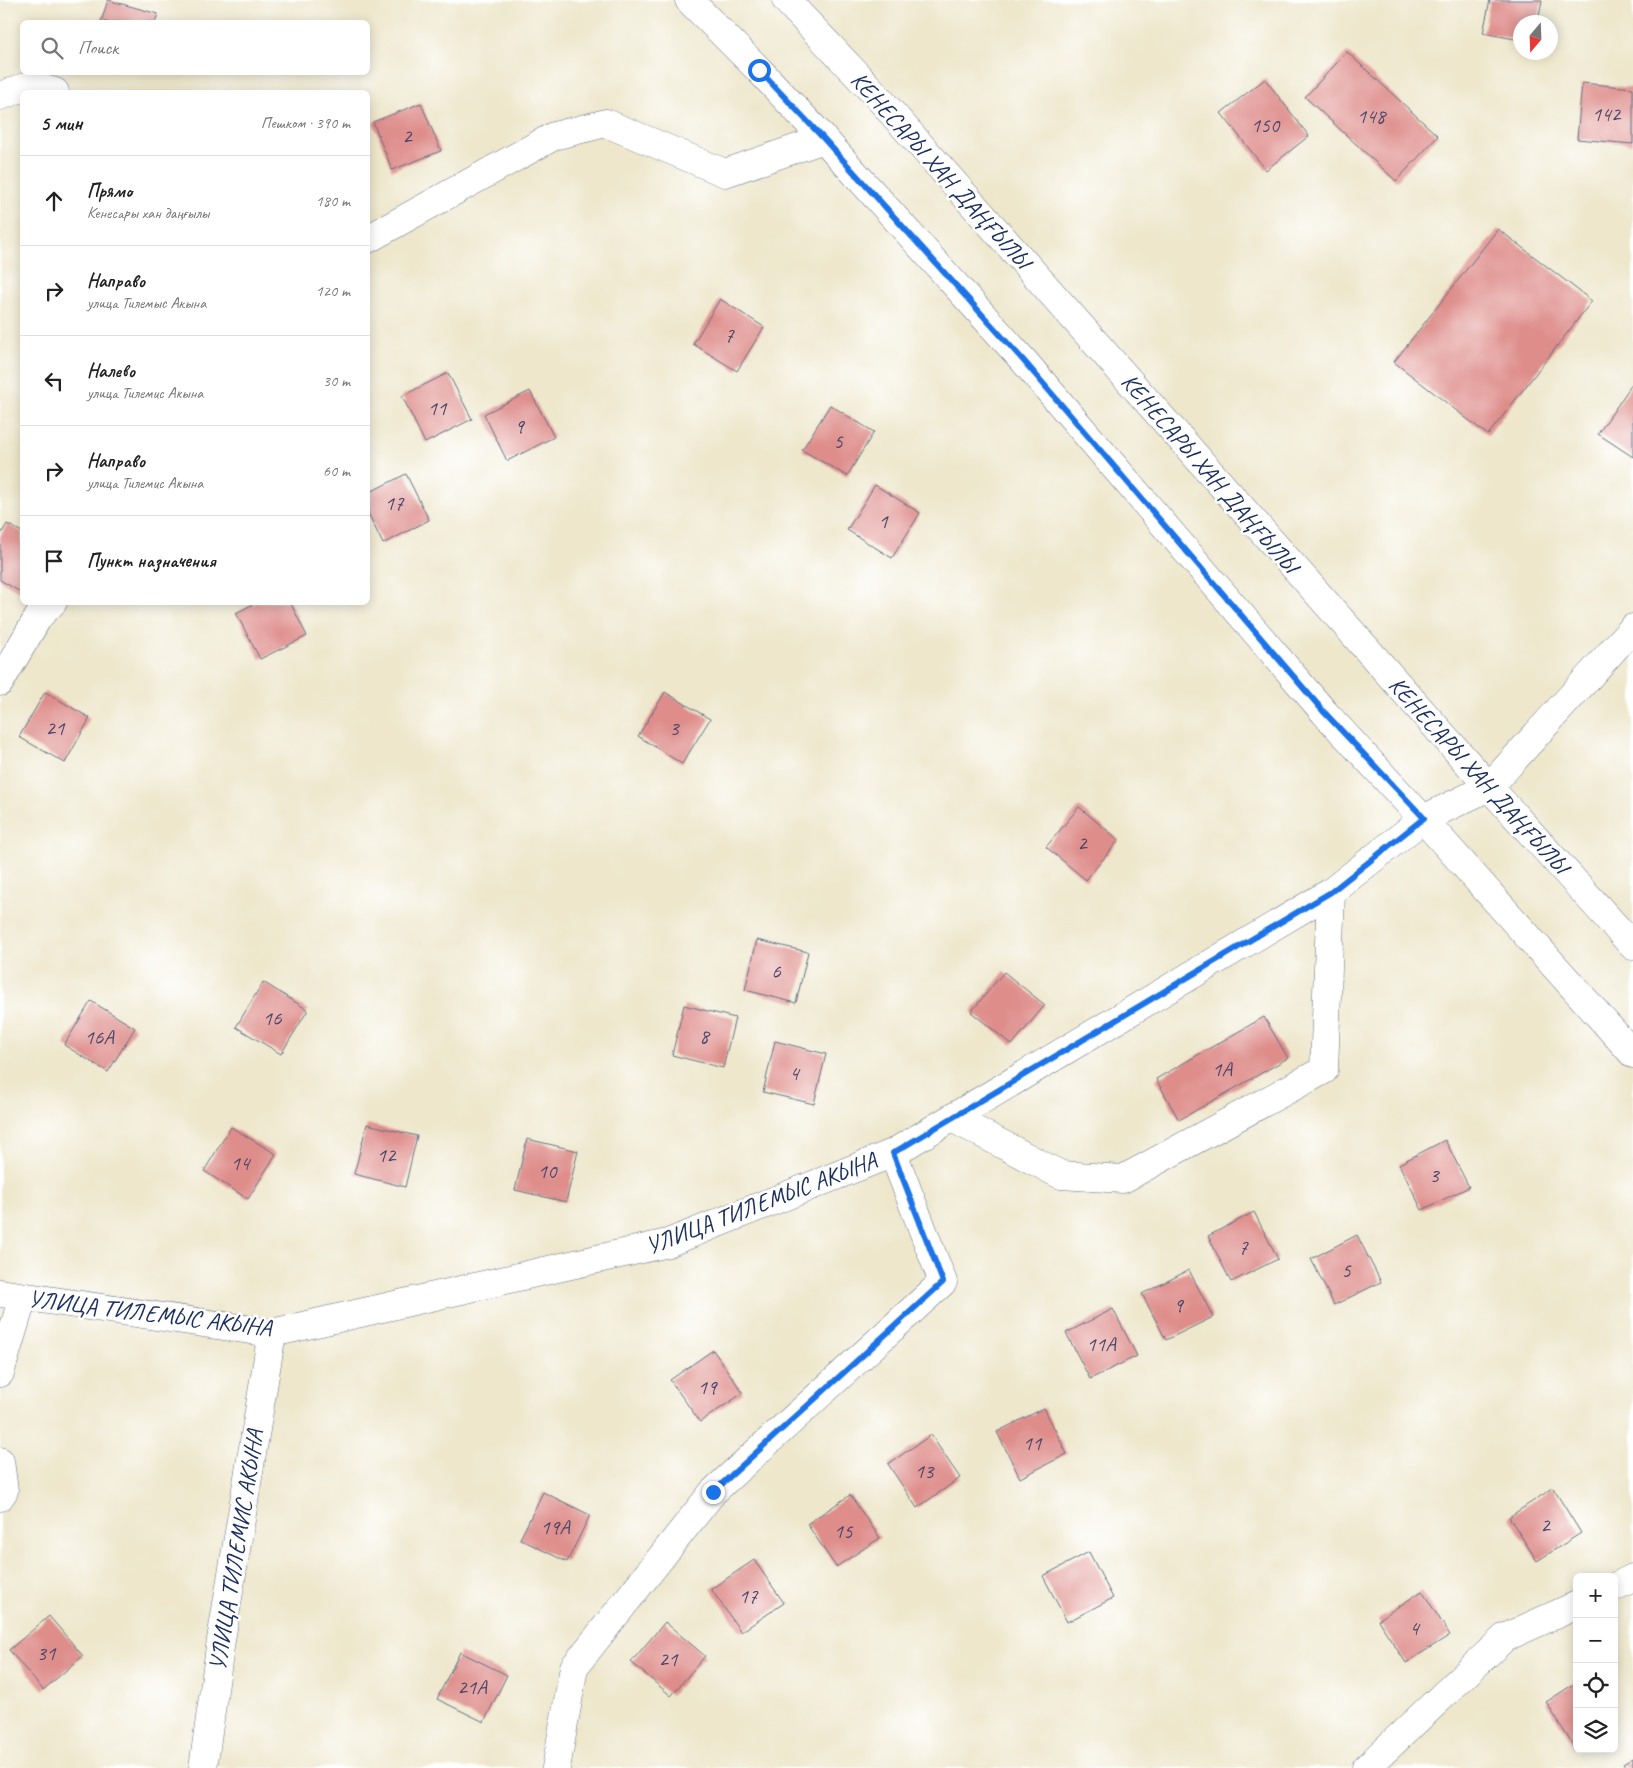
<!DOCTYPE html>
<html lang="ru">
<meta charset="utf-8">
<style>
:root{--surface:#fff;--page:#f2f2f2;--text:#222;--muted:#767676;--line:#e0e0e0}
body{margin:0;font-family:Caveat,sans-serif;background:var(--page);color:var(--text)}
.controls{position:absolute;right:15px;bottom:15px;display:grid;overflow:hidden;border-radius:8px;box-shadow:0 2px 12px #0003}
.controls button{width:45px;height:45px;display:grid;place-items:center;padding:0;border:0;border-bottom:1px solid var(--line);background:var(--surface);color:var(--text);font:25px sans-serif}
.compass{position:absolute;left:1513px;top:15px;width:45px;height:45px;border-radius:50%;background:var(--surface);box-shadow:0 2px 12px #0003;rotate:199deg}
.stop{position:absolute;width:15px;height:15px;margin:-11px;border:4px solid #1a73e8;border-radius:50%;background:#fff}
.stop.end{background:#1a73e8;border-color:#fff;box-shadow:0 1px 5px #0008}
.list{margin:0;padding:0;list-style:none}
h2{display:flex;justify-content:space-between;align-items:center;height:65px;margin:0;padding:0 20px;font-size:21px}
h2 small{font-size:16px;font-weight:400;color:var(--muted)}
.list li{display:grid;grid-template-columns:32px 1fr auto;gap:15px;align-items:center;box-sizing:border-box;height:90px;padding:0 20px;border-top:1px solid var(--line)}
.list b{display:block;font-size:19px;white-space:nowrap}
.list p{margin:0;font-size:16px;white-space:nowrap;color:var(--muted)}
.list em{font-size:16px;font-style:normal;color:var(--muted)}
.icon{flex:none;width:28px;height:28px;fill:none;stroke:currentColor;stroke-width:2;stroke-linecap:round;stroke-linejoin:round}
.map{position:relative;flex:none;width:1633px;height:1768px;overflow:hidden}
.search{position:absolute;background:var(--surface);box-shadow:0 2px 12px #0003;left:20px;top:20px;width:350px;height:55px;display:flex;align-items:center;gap:12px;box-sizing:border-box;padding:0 18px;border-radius:8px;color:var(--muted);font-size:19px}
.panel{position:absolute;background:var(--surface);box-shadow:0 2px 12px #0003;left:20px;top:90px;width:350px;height:515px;border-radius:8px}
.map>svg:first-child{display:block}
.building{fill:#de8d8a}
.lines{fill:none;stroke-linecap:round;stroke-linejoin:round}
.minor-casing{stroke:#656f84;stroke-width:29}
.major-casing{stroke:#656f84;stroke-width:29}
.minor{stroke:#fff;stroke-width:28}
.major{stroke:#fff;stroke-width:28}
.route{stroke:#1a73e8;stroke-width:6}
.labels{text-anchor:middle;stroke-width:5;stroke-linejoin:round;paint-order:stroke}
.number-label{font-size:21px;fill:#4c4669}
.street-label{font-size:24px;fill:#1b2f5e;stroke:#fff}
</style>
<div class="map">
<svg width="1633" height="1768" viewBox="0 0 1633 1768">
<rect width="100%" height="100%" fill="#fff"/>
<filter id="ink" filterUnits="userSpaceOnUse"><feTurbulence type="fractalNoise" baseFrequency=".02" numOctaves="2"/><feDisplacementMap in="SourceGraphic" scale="10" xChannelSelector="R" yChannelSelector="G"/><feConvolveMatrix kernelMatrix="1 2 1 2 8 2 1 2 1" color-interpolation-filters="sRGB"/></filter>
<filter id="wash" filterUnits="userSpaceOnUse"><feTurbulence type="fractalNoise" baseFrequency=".0096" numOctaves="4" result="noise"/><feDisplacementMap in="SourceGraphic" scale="20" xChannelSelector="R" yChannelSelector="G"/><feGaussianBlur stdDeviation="1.12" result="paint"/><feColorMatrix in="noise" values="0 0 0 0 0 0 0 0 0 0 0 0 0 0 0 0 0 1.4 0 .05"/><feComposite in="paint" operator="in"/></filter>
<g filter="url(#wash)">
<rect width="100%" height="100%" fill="#eee7cc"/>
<g id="blocks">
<path class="building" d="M108,0L158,14L155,22H101Z
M1490,0H1542L1538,22H1520V40L1483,33Z
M1347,52L1438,136L1396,181L1305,97Z
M1265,79L1309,136L1266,170L1221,113Z
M1582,83L1633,88V144L1577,139Z
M421,103L441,151L392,170L373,122Z
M1498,229L1592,301L1488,435L1394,362Z
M720,299L764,327L737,371L693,344Z
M448,373L472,419L425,443L402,396Z
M1632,384L1633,385V457L1598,434Z
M530,391L554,437L507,461L484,414Z
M830,405L874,432L847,476L802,450Z
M406,474L429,520L383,544L368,513V493Z
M875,485L920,513L892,558L847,530Z
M7,524L22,532V593L0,580V536Z
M257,602H290L307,636L260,659L236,613Z
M45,692L90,718L65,763L19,737Z
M665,692L710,719L682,764L638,736Z
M1079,807L1119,840L1086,880L1046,847Z
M757,940L808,952L796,1003L745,990Z
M1004,972L1045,1005L1012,1045L971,1012Z
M263,982L308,1010L281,1054L236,1027Z
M91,1001L135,1028L108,1072L64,1045Z
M684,1005L735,1018L723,1068L672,1055Z
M1264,1017L1288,1058L1179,1120L1156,1079Z
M775,1041L826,1054L814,1104L763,1092Z
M367,1124L417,1136L405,1187L354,1174Z
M231,1127L276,1154L248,1199L204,1171Z
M527,1139L578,1151L566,1202L515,1190Z
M1445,1140L1469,1187L1422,1210L1399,1164Z
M1254,1212L1278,1259L1231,1282L1208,1236Z
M1357,1235L1381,1282L1334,1305L1311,1259Z
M1189,1270L1213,1317L1166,1340L1142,1294Z
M1113,1309L1137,1356L1090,1379L1066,1333Z
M713,1350L743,1393L700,1422L670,1380Z
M1044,1408L1067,1454L1020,1478L997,1432Z
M931,1435L960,1478L917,1508L888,1464Z
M1553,1488L1581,1533L1537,1561L1509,1517Z
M543,1492L590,1515L567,1562L520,1539Z
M850,1495L880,1538L836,1567L807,1524Z
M1089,1552L1113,1598L1067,1622L1043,1576Z
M754,1560L784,1603L741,1632L711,1589Z
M1422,1591L1450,1635L1406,1663L1378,1620Z
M49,1616L83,1656L43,1690L9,1650Z
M665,1622L705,1656L671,1696L631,1662Z
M460,1652L507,1675L484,1722L437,1699Z
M1577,1682V1745L1574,1747L1546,1702Z
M1633,1758V1768H1626L1623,1764Z"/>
</g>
</g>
<g filter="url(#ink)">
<use href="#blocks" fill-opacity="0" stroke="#656f84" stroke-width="1"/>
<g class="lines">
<defs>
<path id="minor" d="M0,96L30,85L55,92
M368,239L554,136L606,123L725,173L824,139
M0,682L39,616L53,602
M952,1118L1061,1175L1123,1179L1324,1070L1331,892
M0,1293L272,1333L668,1243L893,1153L1331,892L1423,819L1489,787L1633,628
M0,1373L23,1297
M0,1461L4,1491L0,1497
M1614,1587L1633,1578
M203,1768L221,1640L272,1333
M556,1768L574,1667L713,1492L943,1282L893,1153
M1366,1768L1504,1638L1577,1605"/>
<path id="major" d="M689,0L759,70L824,139L1023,360L1324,712L1423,819L1633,1054
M786,0L876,95L1489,787L1633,946"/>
</defs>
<use href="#minor" class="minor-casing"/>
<use href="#major" class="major-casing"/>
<use href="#minor" class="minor"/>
<use href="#major" class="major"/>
</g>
</g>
<g class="lines" filter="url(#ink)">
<path class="route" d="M713,1492L943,1282L893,1153L1331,892L1424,818L1324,712L1023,360L824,139L759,70"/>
</g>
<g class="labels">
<g class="number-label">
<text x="1606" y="121">142</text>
<text x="1371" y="123">148</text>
<text x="1265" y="132">150</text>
<text x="407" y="143">2</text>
<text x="729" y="342">7</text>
<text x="437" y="415">11</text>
<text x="519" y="433">9</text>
<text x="838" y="448">5</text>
<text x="394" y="510">17</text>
<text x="883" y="528">1</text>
<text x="55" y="735">21</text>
<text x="674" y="735">3</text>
<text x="1082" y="850">2</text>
<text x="776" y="978">6</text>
<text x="272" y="1025">16</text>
<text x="704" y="1043">8</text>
<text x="99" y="1044">16А</text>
<text x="1222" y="1076">1А</text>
<text x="794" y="1080">4</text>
<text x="386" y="1162">12</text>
<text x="240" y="1170">14</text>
<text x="547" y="1178">10</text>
<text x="1434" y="1182">3</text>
<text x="1243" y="1254">7</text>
<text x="1346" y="1277">5</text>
<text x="1178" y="1312">9</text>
<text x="1101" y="1351">11А</text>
<text x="707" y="1394">19</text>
<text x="1032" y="1450">11</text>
<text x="924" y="1478">13</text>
<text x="1545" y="1532">2</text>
<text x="555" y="1534">19А</text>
<text x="843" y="1538">15</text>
<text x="748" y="1603">17</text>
<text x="1414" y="1635">4</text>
<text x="46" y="1660">31</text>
<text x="668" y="1666">21</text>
<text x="472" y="1694">21А</text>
</g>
<g class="street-label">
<text transform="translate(941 170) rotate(48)" y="8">КЕНЕСАРЫ ХАН ДАҢҒЫЛЫ</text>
<text transform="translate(1210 473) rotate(49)" y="8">КЕНЕСАРЫ ХАН ДАҢҒЫЛЫ</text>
<text transform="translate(1479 775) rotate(48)" y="8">КЕНЕСАРЫ ХАН ДАҢҒЫЛЫ</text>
<text transform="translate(761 1203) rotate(-21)" y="8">УЛИЦА ТИЛЕМЫС АКЫНА</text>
<text transform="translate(150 1313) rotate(7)" y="8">УЛИЦА ТИЛЕМЫС АКЫНА</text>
<text transform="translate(236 1550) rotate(-81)" y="8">УЛИЦА ТИЛЕМИС АКЫНА</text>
</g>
</g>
</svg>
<div class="controls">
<button>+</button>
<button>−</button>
<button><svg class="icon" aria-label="locate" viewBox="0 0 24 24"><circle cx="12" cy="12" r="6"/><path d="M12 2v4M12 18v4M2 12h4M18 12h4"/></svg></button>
<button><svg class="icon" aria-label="layers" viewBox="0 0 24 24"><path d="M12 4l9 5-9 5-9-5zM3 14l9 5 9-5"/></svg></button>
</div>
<svg class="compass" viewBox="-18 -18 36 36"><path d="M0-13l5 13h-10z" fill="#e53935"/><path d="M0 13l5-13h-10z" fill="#767676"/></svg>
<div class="stop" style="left:759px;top:70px"></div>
<div class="stop end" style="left:713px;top:1492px"></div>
<div class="search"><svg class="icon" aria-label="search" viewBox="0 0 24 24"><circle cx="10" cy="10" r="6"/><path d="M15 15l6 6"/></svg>Поиск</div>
<section class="panel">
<h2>5 мин<small>Пешком · 390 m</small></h2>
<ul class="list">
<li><svg class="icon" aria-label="ahead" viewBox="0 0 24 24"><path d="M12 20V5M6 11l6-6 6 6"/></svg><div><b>Прямо</b><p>Кенесары хан даңғылы</p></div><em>180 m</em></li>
<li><svg class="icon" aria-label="right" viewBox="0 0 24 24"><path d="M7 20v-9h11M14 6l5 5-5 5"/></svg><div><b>Направо</b><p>улица Тилемыс Акына</p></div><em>120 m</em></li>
<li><svg class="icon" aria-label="left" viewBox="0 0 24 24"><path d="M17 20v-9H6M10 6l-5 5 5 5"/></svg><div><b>Налево</b><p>улица Тилемис Акына</p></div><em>30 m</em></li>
<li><svg class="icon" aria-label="right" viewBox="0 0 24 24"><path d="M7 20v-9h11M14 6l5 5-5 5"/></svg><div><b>Направо</b><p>улица Тилемис Акына</p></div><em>60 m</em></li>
<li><svg class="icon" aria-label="arrive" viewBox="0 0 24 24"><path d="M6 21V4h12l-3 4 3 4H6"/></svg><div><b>Пункт назначения</b></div></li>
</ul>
</section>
</div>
